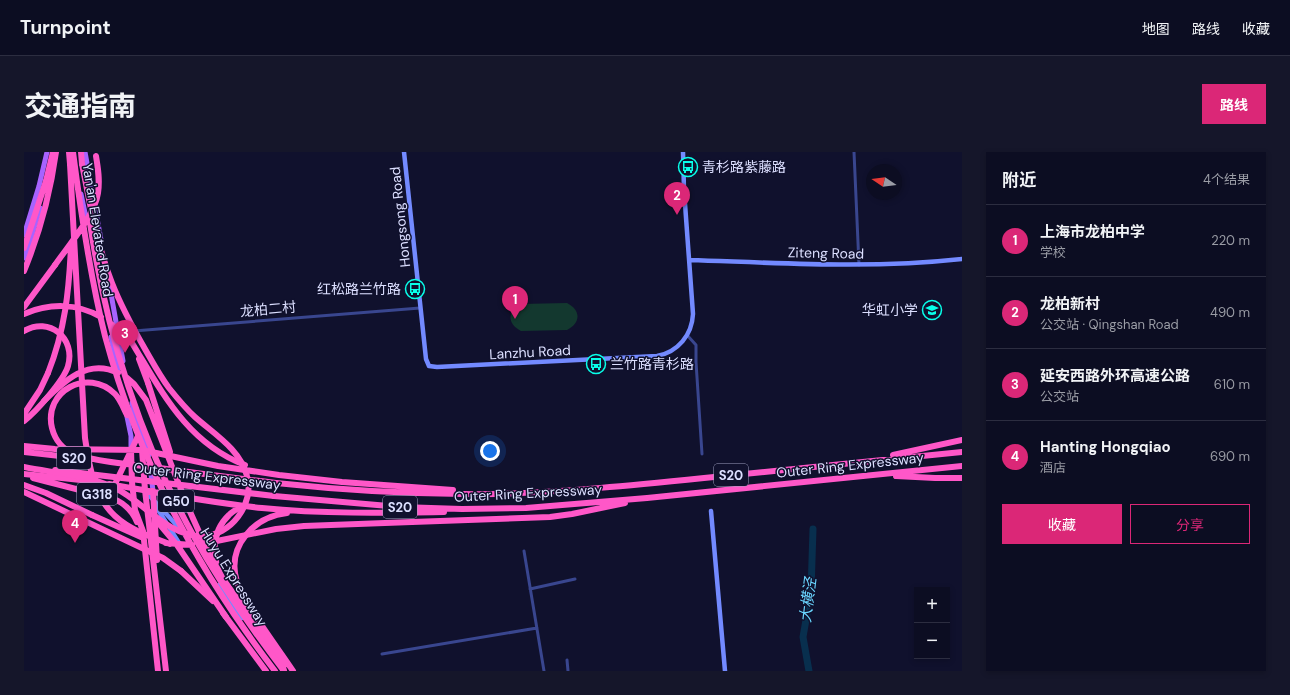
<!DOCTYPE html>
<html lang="zh">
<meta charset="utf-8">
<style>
:root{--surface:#0c0d22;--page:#15162a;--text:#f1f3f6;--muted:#9a9ca5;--line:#2c2d40;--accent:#db2777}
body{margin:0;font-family:"DM Sans","Noto Sans SC",sans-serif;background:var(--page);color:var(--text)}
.controls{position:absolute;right:12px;bottom:12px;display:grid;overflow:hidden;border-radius:0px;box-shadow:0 2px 6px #0003}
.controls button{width:36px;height:36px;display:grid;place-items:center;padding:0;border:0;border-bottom:1px solid var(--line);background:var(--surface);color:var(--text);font:20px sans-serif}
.compass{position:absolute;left:842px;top:12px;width:36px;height:36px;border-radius:50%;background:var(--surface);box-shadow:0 2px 6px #0003;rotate:283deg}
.you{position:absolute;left:466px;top:299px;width:14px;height:14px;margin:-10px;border:3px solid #fff;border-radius:50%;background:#1a73e8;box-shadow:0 0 0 6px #1a73e833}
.badge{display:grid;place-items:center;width:26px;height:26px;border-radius:50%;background:var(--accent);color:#fff;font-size:13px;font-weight:700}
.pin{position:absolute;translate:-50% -33px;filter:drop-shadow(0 1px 2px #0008)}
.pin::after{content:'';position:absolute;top:21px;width:14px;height:12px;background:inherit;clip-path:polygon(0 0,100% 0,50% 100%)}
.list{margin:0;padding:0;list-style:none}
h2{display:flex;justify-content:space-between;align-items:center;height:52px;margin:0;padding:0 16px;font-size:17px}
h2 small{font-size:13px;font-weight:400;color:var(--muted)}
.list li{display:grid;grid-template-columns:26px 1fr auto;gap:12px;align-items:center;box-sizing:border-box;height:72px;padding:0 16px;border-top:1px solid var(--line)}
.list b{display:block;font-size:15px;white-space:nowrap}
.list p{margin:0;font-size:13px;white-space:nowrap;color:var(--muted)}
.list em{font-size:13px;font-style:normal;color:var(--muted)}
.actions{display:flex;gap:8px;padding:12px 16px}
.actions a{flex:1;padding:9px 0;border:1px solid var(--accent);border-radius:0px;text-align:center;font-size:14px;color:var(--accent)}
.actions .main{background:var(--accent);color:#fff}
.map{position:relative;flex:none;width:938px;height:519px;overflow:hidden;border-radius:0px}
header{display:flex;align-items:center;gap:24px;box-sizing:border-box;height:56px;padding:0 20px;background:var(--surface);border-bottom:1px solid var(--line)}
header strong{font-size:19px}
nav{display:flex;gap:22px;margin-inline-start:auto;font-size:14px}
.intro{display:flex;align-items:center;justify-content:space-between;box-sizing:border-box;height:96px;padding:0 24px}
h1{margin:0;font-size:28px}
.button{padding:10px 18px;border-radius:0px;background:var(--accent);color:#fff;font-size:14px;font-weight:700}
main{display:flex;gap:24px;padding:0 24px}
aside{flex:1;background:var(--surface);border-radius:0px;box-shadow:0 2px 6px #0003}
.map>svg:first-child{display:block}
.green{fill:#13382f}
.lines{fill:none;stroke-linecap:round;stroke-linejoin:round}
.river{stroke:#082f4e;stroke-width:7}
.street{stroke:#39468f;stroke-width:3}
.secondary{stroke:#738aff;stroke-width:4.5}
.primary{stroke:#a763ff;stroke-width:5}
.highway{stroke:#ff57c8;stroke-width:6}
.highway-bridge{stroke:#ff57c8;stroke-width:6}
.labels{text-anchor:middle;stroke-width:3;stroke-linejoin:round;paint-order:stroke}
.shield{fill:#10112d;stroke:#9fa1c0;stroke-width:1}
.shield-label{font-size:13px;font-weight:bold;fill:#dcdfff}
.poi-label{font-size:14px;fill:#dcdfff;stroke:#10112d;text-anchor:start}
.street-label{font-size:14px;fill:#dcdfff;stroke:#10112d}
.water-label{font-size:15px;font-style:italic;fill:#6ad6ff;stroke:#10112d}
</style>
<header>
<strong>Turnpoint</strong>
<nav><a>地图</a><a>路线</a><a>收藏</a></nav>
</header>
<div class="intro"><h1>交通指南</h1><a class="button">路线</a></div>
<main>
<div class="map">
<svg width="938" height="519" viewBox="0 0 938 519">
<rect width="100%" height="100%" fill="#10112d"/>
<path class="green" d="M543,151C557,158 557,171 543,178L497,179C483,172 483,159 497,152Z"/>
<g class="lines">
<path class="river" d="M785,519L779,485L787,439L789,377"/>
<path class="street" d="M830,0L835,113
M97,180L396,156
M663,183L672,193V210L678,302
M500,399L520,519
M506,437L551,427
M358,502L513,476
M543,508L544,519"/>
<path class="secondary" d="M380,0L402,207L405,214L413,215L633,204C654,200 668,183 669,162L660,38L659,0
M666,108C757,111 847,117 938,107
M121,339L158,379
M131,353L157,394
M687,359L701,519
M195,433L218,466"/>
<path class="primary" d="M61,0L77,88
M57,42L63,70
M0,83L15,34L23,0
M0,106L4,96L16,56
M84,125L99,209
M87,185L94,218
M108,251L113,274
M102,260L107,284V297
M114,271L125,303
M126,314L129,339"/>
<path class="highway" d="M45,0L46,12
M57,0L58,12
M0,96L22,29
M0,119C17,78 26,43 32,0
M0,155L31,113
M0,179C25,164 52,186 44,214C40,228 12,260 0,269
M103,185L108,191C138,240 163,291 221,313
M115,207L124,231
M0,262L16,238L24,221
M0,294L31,297L118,298L194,314L255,323L318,330L429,338
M107,298L108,330L111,358L119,379L134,519
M118,298L121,338L142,519
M0,300L63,307
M869,303L938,288
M0,322L66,329
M872,324L911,326H938
M9,326L87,346C99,350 108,358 113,370
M92,330L114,284
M252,331C326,339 399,343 473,342C542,340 611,333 680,326C766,317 852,309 938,300
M85,332C136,341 187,351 238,356C298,362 359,361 420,360
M0,333L22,341L68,363
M129,339L133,408
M250,344L376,355L438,357L502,356L623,346L938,314
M218,354C213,357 209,359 205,363C187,380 187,407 199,427L258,510L260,519
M263,361C246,363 233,369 222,383C196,415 219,447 238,474C248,489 259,504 269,519
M388,370L526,365L548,362L601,351
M157,419L189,449
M199,461L242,519"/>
<path class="highway-bridge" d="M49,0C57,62 66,124 81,184C114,307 174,419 251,519
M46,12L61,286C65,313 70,345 91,364C106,378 127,385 146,392
M22,29L29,0
M66,71C82,179 116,287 169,383C196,431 227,476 260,519
M31,113C44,94 71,63 74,41C76,28 74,16 72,4
M0,162C25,151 53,151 77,165
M86,171L103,185
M24,221C41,178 45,139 47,94
M102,225L110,232L122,248L163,353L189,411
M124,231L146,300
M20,249C40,229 64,206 94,221
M103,263C99,255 96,247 91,242C64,215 19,239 28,276C31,288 39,298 51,302C73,310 104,312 128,315C170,321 211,326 252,331
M0,315C30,321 63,323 91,336C120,350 142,383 177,384C207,385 231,351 223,324C216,297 190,282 171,265C161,256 153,246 145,236C136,224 129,211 121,197C109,176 97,154 88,131C73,93 66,52 58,12
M31,318L250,344
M0,340L139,406L157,419
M68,363L117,385
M132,368L153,393L202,465
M142,391L168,393
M178,392L252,377L280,374L388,370"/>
</g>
<defs>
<symbol id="bus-ring" viewBox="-11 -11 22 22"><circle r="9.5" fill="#10112d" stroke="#08ffe9" stroke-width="1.5"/><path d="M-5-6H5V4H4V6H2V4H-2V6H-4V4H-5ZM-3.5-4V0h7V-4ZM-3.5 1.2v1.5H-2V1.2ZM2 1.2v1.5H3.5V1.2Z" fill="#08ffe9"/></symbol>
<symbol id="school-ring" viewBox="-11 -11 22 22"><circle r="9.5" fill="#10112d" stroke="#08ffe9" stroke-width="1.5"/><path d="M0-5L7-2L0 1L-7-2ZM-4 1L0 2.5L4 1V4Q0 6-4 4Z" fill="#08ffe9"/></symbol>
</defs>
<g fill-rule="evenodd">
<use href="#bus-ring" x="653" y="4" width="22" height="22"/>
<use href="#bus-ring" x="380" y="126" width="22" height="22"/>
<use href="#school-ring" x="897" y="147" width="22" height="22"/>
<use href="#bus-ring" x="561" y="201" width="22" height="22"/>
</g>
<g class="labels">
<g class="shield">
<rect x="33" y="295" width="34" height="22" rx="3"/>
<rect x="690" y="312" width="34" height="22" rx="3"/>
<rect x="53" y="331" width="40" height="22" rx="3"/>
<rect x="134" y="338" width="36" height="22" rx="3"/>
<rect x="359" y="344" width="34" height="22" rx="3"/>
</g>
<g class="shield-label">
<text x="50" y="311">S20</text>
<text x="707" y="328">S20</text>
<text x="73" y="347">G318</text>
<text x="152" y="354">G50</text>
<text x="376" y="360">S20</text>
</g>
<g class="poi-label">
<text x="678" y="20">青杉路紫藤路</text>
<text x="377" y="142" text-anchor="end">红松路兰竹路</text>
<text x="894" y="163" text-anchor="end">华虹小学</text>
<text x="586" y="217">兰竹路青杉路</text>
</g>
<g class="street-label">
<text transform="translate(376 65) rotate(-96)" y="5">Hongsong Road</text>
<text transform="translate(74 78) rotate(81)" y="5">Yan'an Elevated Road</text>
<text transform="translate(802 101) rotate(1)" y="5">Ziteng Road</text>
<text transform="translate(244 157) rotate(-5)" y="5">龙柏二村</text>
<text transform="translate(506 200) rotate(-3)" y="5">Lanzhu Road</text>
<text transform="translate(826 313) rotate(-6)" y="5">Outer Ring Expressway</text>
<text transform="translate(183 324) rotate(7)" y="5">Outer Ring Expressway</text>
<text transform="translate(504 341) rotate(-3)" y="5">Outer Ring Expressway</text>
<text transform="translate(210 425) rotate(58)" y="5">Huyu Expressway</text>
</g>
<g class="water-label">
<text transform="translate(784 448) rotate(-83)" y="5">大横泾</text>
</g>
</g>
</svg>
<div class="controls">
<button>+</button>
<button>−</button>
</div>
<svg class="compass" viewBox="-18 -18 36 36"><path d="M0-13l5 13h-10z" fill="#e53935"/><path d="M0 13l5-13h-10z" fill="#9a9ca5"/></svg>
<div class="you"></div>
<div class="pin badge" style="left:491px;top:167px">1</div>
<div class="pin badge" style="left:653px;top:63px">2</div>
<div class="pin badge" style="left:101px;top:201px">3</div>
<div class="pin badge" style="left:51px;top:391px">4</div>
</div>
<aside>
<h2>附近<small>4个结果</small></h2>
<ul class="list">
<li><span class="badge">1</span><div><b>上海市龙柏中学</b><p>学校</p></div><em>220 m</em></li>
<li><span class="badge">2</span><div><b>龙柏新村</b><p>公交站 · Qingshan Road</p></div><em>490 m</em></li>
<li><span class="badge">3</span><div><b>延安西路外环高速公路</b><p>公交站</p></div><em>610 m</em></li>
<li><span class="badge">4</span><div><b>Hanting Hongqiao</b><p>酒店</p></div><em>690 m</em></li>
</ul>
<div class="actions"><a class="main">收藏</a><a>分享</a></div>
</aside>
</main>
